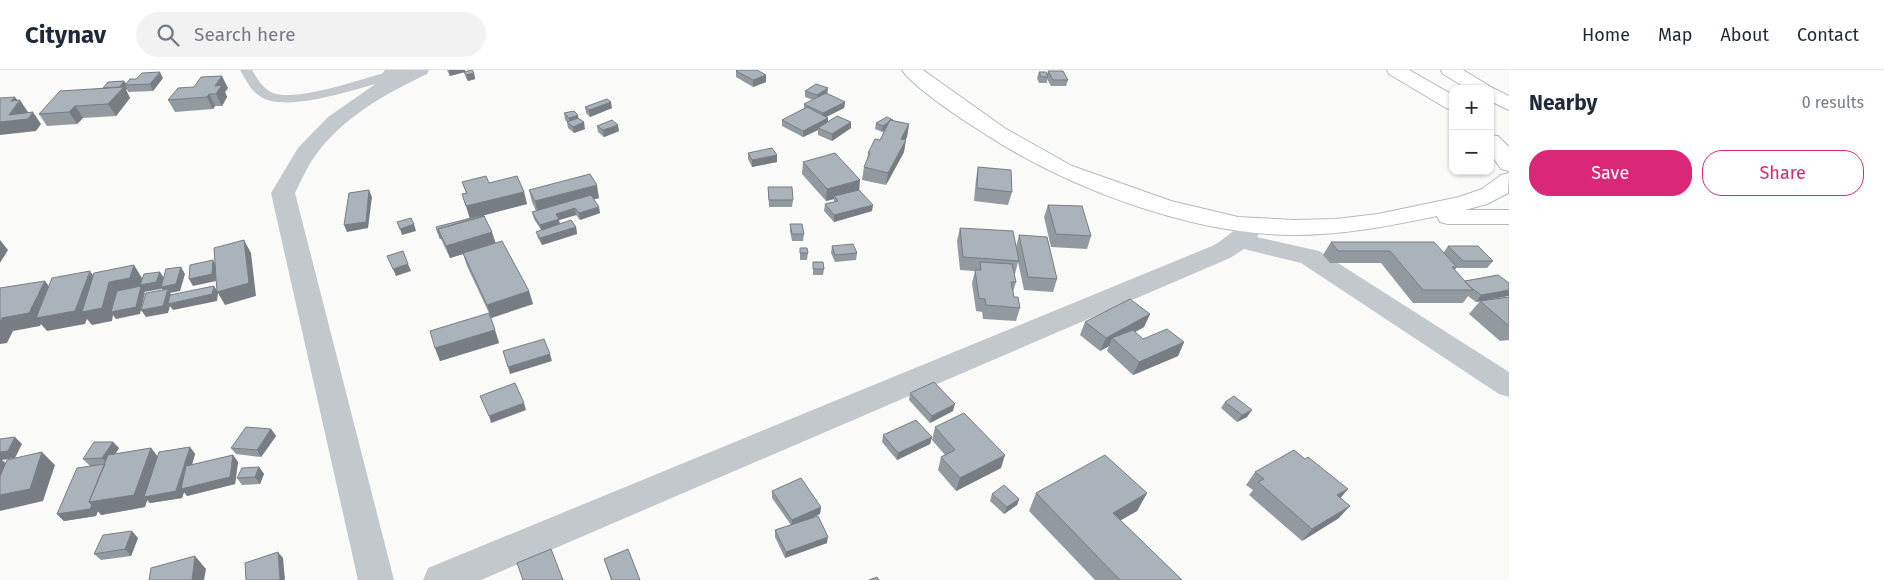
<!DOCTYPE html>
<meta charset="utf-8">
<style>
:root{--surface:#fff;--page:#f2f2f3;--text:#1f2937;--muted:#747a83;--line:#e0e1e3;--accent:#db2777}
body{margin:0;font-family:"Fira Sans",sans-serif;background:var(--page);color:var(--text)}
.controls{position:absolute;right:15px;top:15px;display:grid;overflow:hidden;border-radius:10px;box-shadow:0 1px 4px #0004}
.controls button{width:45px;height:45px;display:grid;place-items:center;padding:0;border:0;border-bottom:1px solid var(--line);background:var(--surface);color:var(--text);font:25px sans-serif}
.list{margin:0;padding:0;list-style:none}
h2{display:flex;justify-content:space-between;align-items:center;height:65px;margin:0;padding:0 20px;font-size:21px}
h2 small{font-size:16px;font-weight:400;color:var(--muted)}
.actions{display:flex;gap:10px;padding:15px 20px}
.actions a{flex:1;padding:11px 0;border:1px solid var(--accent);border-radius:20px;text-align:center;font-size:18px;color:var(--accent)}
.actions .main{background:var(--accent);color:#fff}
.icon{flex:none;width:28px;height:28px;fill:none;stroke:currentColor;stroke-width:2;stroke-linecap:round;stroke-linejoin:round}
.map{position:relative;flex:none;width:1509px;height:510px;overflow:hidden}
header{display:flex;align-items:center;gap:30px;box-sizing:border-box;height:70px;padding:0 25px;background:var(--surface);border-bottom:1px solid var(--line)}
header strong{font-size:24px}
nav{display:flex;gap:28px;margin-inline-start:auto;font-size:18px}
.search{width:350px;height:45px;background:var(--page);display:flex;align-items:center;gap:12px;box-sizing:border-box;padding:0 18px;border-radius:28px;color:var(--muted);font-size:19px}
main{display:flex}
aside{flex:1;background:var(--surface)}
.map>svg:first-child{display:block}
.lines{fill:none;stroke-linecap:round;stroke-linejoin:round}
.highway-casing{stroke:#b4b9bd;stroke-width:2}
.lane{fill:#c3c8cc;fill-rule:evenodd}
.street{fill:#c3c8cc;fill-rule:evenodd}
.highway{fill:#fff;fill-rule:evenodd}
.wall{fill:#929a9f}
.shaded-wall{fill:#777d82}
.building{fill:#aab3b9;stroke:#777d82}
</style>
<header>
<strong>Citynav</strong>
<div class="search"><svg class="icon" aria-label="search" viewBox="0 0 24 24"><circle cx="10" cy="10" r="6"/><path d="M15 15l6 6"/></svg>Search here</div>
<nav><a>Home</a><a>Map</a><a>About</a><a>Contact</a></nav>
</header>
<main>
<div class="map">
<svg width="1509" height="510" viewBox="0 0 1509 510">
<rect width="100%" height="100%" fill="#fafaf8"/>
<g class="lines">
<defs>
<path id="highway" d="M902,0H923L1006,59L1072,96L1171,131L1238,147L1295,150L1336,149L1378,144L1459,127L1482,119L1501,105L1509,103L1508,123L1487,134L1465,140H1509V154H1448L1440,152L1437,146C1389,156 1343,165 1294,165C1191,165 1064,117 979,60C960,48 913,17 902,0Z
M1387,0H1409L1453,25V40L1446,38L1389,4Z
M1441,0H1463L1491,17L1509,26V40L1490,31V19H1468L1443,4Z
M1490,65L1498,66L1509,77V101L1501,99L1490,83Z"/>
</defs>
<use href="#highway" class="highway-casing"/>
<path class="lane" d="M240,0H252C257,8 263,19 273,23C300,32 363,8 391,1L397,5L395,8C365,16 289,44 261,27C251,21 246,10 240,0Z"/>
<path class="street" d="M385,0H429L427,4C385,24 343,47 315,86C307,97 301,111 295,123L394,510H358L271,123L298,78L328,47L374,15Z
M1254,149L1263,151L1266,156L1257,167L1319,181L1509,302V327L1499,324L1301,193L1244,179L1230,188L481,510H423L428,498L1212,176C1227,169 1238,153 1254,149Z"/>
<use href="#highway" class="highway"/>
</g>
<path class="wall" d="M447,0H465V1L474,3L475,9L468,11L466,8L464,2L450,6Z
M736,1L766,5V12L753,17L736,7Z
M1048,1L1068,10L1066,16H1051L1047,9V13H1039L1037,8L1039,2L1047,4Z
M163,8L153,21L128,22L127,19L126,20L130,28L116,46L83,48L77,54L47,56L39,44L104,18L124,11L126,14Z
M228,18L225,22L227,27L222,36H215L213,39L175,42L168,30Z
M805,21L828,24L845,32L844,38L826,47L828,48V52H851V58L832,71L818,65V60L803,67L782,56V50L804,39V34L813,30L805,27Z
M585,37L612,38L590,47L586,43Z
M564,43L578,48L585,59L574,63L568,58L567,52L565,50Z
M893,51L909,54L907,67L905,70L904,82L886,115L862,110L864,97L867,91L868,83L880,70L884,61L882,62L875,59L876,53Z
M597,56L619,61L604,67L598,62Z
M748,83L777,92L752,97L748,89Z
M803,92L859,120L872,141L834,152L824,141L825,134L834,132V129L826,131L802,104Z
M978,97L1012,122L1008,135L974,131L976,109Z
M462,112L489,113L524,122L527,134L484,145L495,173L529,221L533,234L491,248L499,273L440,291L435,278L489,243L467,196L463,184L450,188L441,169H440L436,157L470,148L462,124L466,123Z
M768,117L793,130L792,137H769Z
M529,120L599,128L594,129L600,143L580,150L576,145L559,150L560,154L576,157L577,164L542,175L538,168L536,162L541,160L534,149L532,142L536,141L532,132Z
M1048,135L1091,166L1087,179L1051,177L1044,147Z
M790,154L804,164L803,171H792L790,161Z
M960,158L1016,177L1019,165L1057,209L1053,222L1024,220L1018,192L1015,204H1014L1016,212L1013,222L1014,227L1020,238L1016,251L983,249L982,242L976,241L972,213L975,201L960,200L957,171Z
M1331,172L1444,182L1448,176L1493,191L1487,198H1457V197L1455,200L1465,211L1498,205L1485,230L1509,227V270L1500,271L1469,244L1480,231L1476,232L1468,226L1463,233H1413L1381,193H1330L1323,185Z
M832,176L857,183L856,190L835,192L831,183Z
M800,178L808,183L807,190H800Z
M813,192L824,199L823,205H813Z
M1150,244L1144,257L1135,262L1143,269L1184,272L1178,286L1133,305L1107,281L1109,276L1100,281L1080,265L1085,252Z
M910,323L953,341L930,353L909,330Z
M1225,332L1247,347L1237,352L1221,338Z
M935,357L1001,398L956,421L938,400L941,387L945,385L932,370Z
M271,359L276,366L261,387L236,384L231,378Z
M883,365L932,367L930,374L897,390L882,372Z
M113,372L119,378L115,384L151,378L158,387L190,377L195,384L192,395L233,385L238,392L235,414L187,426L184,422L182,428L150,433L147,430L145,437L101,445L98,441L96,446L64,451L57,444L90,396L83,389Z
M1305,389L1348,419L1340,428L1339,448L1302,471L1249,425L1253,420L1246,415L1255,402Z
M259,397L264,404L260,414L242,415L237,408Z
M772,421L821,437L820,444L809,449L827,473L785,488L775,467V460L791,455L772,428Z
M1036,423H1147L1137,441L1120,450L1182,510H1095L1029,441Z
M992,424L1019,429L1017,435L1004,444L990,431Z
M138,468L131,486L101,490L94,484Z
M604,489L640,510H611Z"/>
<path class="shaded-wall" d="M449,0H465V2L450,6Z
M160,2L163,8L153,21L150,14Z
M474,3L475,9L468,11L466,5Z
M766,5V12L753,17V10Z
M222,6L228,18L225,22L227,27L222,36L216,24L215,16Z
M124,11L127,15H125L127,19L126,20L130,28L116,46L108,34Z
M828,18L827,25L817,32V25Z
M209,24L215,36L213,39L207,27Z
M15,27L19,32L20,30L28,42L23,50L33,42L41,54L36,61L0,65V52L9,45L11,31Z
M611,32L612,38L590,47L589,40Z
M845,32L844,38L822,49L823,43Z
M75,36L83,48L77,54L69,42Z
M578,45L579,52L570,54L569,48Z
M828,48V55L818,58V60L803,67V61Z
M893,50L892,56L882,62L883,56Z
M584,52L585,59L574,63L573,57Z
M851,52V58L832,71V64Z
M909,54L907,67L899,81L901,69Z
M618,55L619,61L604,67L603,60Z
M906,70L904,82L886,115L888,103Z
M777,85V92L752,97V90Z
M860,110L859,122L834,126V129L826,131L827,119Z
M597,115L599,128L538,144L535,131Z
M369,120L372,127L368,158L347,162L344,155Z
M524,122L527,134L470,149L466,136Z
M873,135L872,141L834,152V145Z
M599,137L600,143L580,150L579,143Z
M575,138L576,145L559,150L560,156L542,162L540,155L556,144Z
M414,154L416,161L402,165L400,159Z
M576,157L577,164L542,175L540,168Z
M439,162L441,169H440L438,163Z
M492,162L496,174L450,188L446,176Z
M0,170L8,180L0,193Z
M244,170L251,183L256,226L225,235L218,223L217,231L173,240L170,236L168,243L146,247L141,240L165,224L161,218V219L144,222L145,223L140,244L116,249L113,245L112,251L92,255L87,249L85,254L47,261L41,254L40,256L13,261L7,273L0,274V252L2,248L45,211L55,224L90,201L99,214L109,212L134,195L142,208L160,202L164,208L181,197L185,204L180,221L170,223L172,226L214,216L218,222Z
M213,190L217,196L216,211L193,216L189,209Z
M408,194L411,201L396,206L393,199Z
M1509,220V226L1476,232L1481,225Z
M529,221L533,234L491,248L487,235Z
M1150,244L1144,257L1117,272L1112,268L1109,276L1100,281L1106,268Z
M495,260L499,273L440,291L435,278Z
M1184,272L1178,286L1133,305L1139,292Z
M550,284L552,291L510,304L508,297Z
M524,333L526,340L491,353L489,346Z
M955,334L953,341L930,353L932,346Z
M1252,340L1247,347L1237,352L1242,345Z
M271,359L276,366L261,387L257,380Z
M15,367L22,374L15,388L2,390L9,396L0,407V382Z
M932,367L930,374L897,390L898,383Z
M113,372L119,378L109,394L151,378L161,391L190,377L195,384L185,418L233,385L238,392L235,414L187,426L184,422L182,428L150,433L147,430L145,437L101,445L98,441L96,446L64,451L57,444L89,432L108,394L102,388Z
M42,382L55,395L43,431L0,441V425Z
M1005,385L1001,398L956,421L960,408Z
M259,397L264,404L260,414L255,407Z
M1348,419L1338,431L1337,425Z
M1147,423L1137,441L1104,460L1113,443Z
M1019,429L1017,435L1004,444L1007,437Z
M1350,436L1339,448L1302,471L1312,459Z
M821,437L820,444L792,457V450Z
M132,461L138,468L131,486L125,479Z
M828,467L827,473L785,488L786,482Z
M278,482L283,488L285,510H280Z
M195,486L206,499L204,510H192Z"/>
<path class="building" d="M472,0L474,3L466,5L464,2Z
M738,0H757L766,5L753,10L736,1Z
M1048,1H1063L1068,10H1053Z
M160,2L150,14L125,15L130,9H136L142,3Z
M1039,2H1046L1048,7H1041Z
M222,6L215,16L222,15L216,24H209L207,27L168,30L178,18L194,17L201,7Z
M124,11L120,17L103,18L108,12Z
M816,14L828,18L817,25L805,21Z
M124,17L108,34L75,36L69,42L39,44L60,21Z
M826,23L845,32L823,43L804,34Z
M15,27L11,31L20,30L9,45L33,42L28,49L0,52V28Z
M607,29L611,32L589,40L585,37Z
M807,37L828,48L803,61L782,50Z
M574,41L578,45L569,48L564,43Z
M837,46L851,52L832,64L818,58Z
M887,47L893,50H890L889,52L883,56L876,53Z
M578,48L584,52L573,57L567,52Z
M612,50L618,55L603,60L597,56Z
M890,50L909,54L901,69L906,70L888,103L864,97L870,83H868L875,69L880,70Z
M772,78L777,85L752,90L748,83Z
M835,83L860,110L827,119L803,92Z
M978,97L1011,100L1012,122L977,118Z
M590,104L597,115L535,131L529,120Z
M486,106L489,113L517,106L524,122L466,136L462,124L467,123L462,112Z
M768,117H792L793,130H769Z
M369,120L366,152L344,155L349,123Z
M859,120L873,135L834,145L825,134L838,131L834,126Z
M591,125L599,137L579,143L575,138L556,144L559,149L540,155L532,142Z
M1048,135L1082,136L1091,166L1056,164Z
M483,145L484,147V146L438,159L439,162L438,163L436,157Z
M484,146L492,162L446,176L438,159Z
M411,148L414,154L400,159L397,152Z
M571,150L576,157L540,168L536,162Z
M790,154H802L804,164H792Z
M960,158L1013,161L1019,191L963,187Z
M1019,165L1047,167L1057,209L1028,207Z
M244,170L249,213L217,222L214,178Z
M502,171L529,221L487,235L463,183Z
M1331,172H1434L1457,197H1452L1473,220H1423L1390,181H1338Z
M853,174L857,183L835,185L832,176Z
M1448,176H1478L1493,191H1463Z
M800,178H807L808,183H800Z
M403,181L408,194L393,199L387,186Z
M213,190L212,204L189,209L190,195Z
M813,192H823L824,199H813Z
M980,192L1012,194L1016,212H1011L1014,227H1018L1020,238L986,235L985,229L979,228L975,200H981Z
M134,195L130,208L109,212L102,238L82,242L94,203Z
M181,197L176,214L161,217L166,199Z
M90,201L75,241L36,248L52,208Z
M160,202L156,212L140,215L144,204Z
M1498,205L1509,213V220L1481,225L1470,217L1465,211Z
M45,211L29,243L2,248L0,252V218Z
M141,216L136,237L111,242L117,221Z
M214,216L212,224L168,234L170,225Z
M168,219L163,236L141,240L146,223Z
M1509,227V256L1480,231Z
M1130,229L1150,244L1106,268L1085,252Z
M489,243L495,260L435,278L430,261Z
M1167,259L1184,272L1139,292L1112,268L1133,260L1143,269Z
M544,269L550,284L508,297L503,281Z
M934,312L955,334L932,346L910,323Z
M515,313L524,333L489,346L480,326Z
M1234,326L1252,340L1242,345L1225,332Z
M964,343L1005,385L960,408L941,387L955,380L935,357Z
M916,350L932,367L898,383L883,365Z
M246,357L271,359L257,380L231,378Z
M15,367L8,381L0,382V369Z
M94,372H113L102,388L83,389Z
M190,377L176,421L144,427L159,382Z
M151,378L134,425L89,432L108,385Z
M1294,380L1305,389L1308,387L1348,419L1337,425L1350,436L1312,459L1258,412L1264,409L1255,402Z
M42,382L30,419L0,425V406L7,390Z
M233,385L230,407L181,419L186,396Z
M1105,385L1147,423L1113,443L1182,510H1120L1036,423Z
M105,394L89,432L92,435L90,439L57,444L77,398Z
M259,397L255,407L237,408L242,398Z
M801,408L821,437L792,450L772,421Z
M1004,415L1019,429L1007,437L992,424Z
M818,446L828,467L786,482L775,460Z
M132,461L125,479L94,484L103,465Z
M551,479L563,510H523L517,493Z
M628,479L640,510H612L604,489Z
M278,482L280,510H246L245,493Z
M195,486L192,510H149L151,498Z
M877,507L879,510H869Z"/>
</svg>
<div class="controls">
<button>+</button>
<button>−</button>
</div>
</div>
<aside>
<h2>Nearby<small>0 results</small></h2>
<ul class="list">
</ul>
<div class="actions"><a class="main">Save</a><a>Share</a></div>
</aside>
</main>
